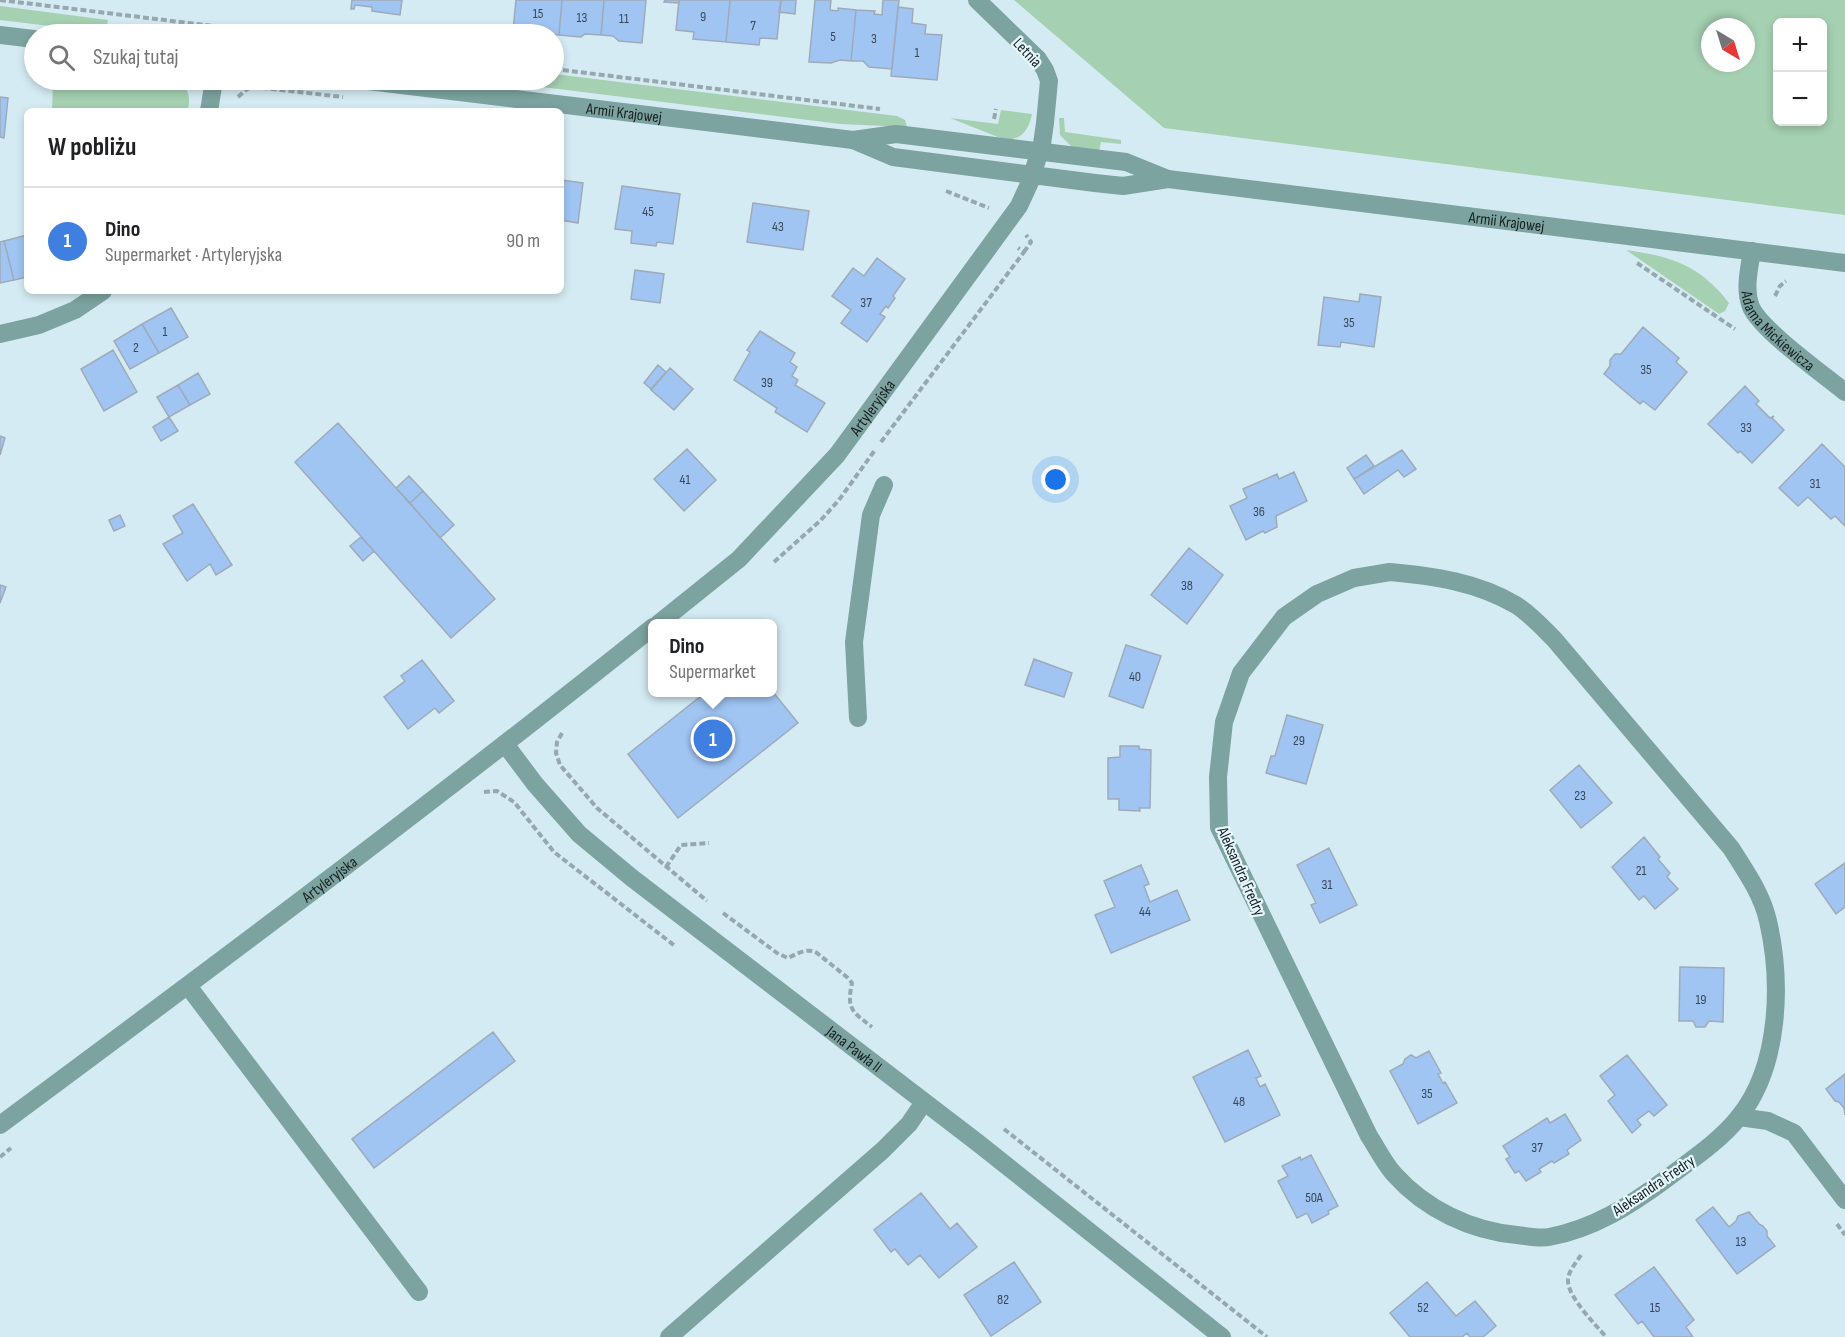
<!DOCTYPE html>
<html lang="pl">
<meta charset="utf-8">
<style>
:root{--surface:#fff;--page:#f6f6f6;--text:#202124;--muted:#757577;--line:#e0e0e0;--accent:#af1e1b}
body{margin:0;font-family:"Sofia Sans Condensed",sans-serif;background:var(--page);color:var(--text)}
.controls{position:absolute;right:18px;top:18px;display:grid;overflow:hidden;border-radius:9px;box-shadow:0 3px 9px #0003}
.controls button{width:54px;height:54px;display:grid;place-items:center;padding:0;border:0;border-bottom:2px solid var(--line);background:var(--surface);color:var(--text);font:30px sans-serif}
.compass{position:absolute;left:1701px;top:18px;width:54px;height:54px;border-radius:50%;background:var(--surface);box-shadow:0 3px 9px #0003;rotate:142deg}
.you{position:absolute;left:1056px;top:480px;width:21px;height:21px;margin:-15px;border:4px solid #fff;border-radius:50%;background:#1a73e8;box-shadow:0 0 0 9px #1a73e833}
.badge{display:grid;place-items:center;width:39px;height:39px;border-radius:50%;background:var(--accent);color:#fff;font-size:20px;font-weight:700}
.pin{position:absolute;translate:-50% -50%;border:3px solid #fff;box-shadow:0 2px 6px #0006}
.popup{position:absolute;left:648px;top:619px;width:129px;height:78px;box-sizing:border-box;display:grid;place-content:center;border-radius:9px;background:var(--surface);filter:drop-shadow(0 2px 4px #0005);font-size:20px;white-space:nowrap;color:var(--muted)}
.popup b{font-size:22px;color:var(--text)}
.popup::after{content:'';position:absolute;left:50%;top:100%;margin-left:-12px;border:12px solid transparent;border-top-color:var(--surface)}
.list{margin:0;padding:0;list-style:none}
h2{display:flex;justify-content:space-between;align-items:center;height:78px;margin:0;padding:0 24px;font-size:26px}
h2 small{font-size:20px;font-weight:400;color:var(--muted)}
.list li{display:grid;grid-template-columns:39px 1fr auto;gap:18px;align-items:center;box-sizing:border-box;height:108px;padding:0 24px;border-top:2px solid var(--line)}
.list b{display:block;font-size:22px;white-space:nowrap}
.list p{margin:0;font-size:20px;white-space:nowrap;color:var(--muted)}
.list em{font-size:20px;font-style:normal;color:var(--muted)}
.icon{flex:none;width:33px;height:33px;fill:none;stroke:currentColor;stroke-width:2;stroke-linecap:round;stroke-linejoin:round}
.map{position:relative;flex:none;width:1845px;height:1337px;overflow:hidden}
.search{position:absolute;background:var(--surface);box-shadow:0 3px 9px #0003;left:24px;top:24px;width:540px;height:66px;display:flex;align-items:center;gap:15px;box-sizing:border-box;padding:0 21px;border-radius:33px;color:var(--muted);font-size:22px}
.panel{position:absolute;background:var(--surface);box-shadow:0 3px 9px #0003;left:24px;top:108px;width:540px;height:186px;border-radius:9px}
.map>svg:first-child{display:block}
.green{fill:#a5d0b1;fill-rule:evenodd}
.building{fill:#a0c5f3;stroke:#9eaab9;stroke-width:1.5}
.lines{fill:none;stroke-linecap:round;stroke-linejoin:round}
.path{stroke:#96a8ae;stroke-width:4;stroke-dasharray:6 3;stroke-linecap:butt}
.minor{stroke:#7ca39f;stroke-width:18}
.labels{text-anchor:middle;stroke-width:4.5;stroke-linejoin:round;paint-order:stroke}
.number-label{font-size:14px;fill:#394856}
.street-label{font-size:16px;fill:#171f21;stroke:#e5f7fd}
</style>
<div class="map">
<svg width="1845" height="1337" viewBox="0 0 1845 1337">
<rect width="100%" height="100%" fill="#d5ebf3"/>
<path class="green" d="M1014,0H1845V215L1164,128ZM1778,22H1822V122H1778ZM1710,27H1746V63H1710Z
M0,6L108,20L107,26L100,32L0,20Z
M554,74L897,116L905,120L907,127L840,124L485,80H554Z
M53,80L174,81C188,85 191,96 188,109V111H52Z
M1001,110L1032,114C1029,130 1020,142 1003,139L950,118L998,124Z
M1059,118H1064L1065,132L1121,140V144L1101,142L1099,151L1072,147L1060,135Z
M1626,250C1671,256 1701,266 1729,303L1725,311L1719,314Z"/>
<path class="building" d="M352,0H402L400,15L372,11V7L355,5L354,9H351Z
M516,0H562L559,35L513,30Z
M562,0H604L601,35L585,34L581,37L559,35Z
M604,0H646L642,43L619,41L613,36L601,35Z
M665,0H679V3L664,2Z
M679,0H730L726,42L693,39L694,32L676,30Z
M730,0H781L777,39L760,38L759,45L726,42Z
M781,0H796L795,14L779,12Z
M815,0H831L830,10L838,11V8L856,10L851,61L840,60L831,63L809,62Z
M883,0H899L892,69L869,67L863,61H851L856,10L875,11L874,14L882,15Z
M898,7L913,9L912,23L926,25L925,34L942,35L937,80L891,76Z
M0,97L8,98L4,138L0,137Z
M561,180L583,183L578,223L561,220Z
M622,186L680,194L673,244L657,242L656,246L631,243L632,231L615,229Z
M753,203L809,211L803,250L747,242Z
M27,235V277L14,280L4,241Z
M4,241L14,280L0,283V242Z
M877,258L905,279L893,296L895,298L888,308L886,306L880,314L885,317L867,342L841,323L851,310L832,296L853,268L864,276Z
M635,270L664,274L660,303L631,299Z
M1360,294L1381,297L1374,347L1341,342L1340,347L1318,345L1324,297L1359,302Z
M171,308L188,337L159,353L142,324Z
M142,324L159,353L130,369L114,341Z
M1643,327L1679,358L1676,362L1687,372L1655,410L1643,401L1640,404L1604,374L1610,366V360L1615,354H1621Z
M760,331L795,353L790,362L797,367L792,376L798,380L795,385L825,403L807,432L775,412L777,408L734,380L750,352L747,350Z
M113,350L137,392L104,411L81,369Z
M658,365L666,372L651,389L644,383Z
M670,368L693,389L674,410L651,390Z
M198,373L210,394L190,405L178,385Z
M178,385L190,405L169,417L157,397Z
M1745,386L1759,401L1756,404L1770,418L1774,416L1772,418L1784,430L1752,463L1740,451L1738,453L1708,424Z
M169,417L178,431L161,441L153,427Z
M338,423L495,599L451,638L295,462Z
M0,436L5,438L0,455Z
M1822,444L1845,467V526L1835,516L1831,519L1808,497L1798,506L1779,488Z
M687,449L716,480L684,511L654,479Z
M1402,450L1416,469L1404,477L1398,470L1364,494L1354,479Z
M1366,455L1374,466L1354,479L1347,468Z
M1294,472L1307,501L1276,516L1277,527L1265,533L1263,531L1246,540L1230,506L1247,498L1243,489L1277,474L1279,479Z
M409,476L423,491L410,503L396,488Z
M423,491L454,525L440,538L410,503Z
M193,504L232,565L216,575L210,564L187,581L163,544L183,533L173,516Z
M120,515L125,526L114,531L109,520Z
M361,537L374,551L363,561L350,546Z
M1189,548L1223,575L1187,624L1151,595Z
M0,585L6,587L0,603Z
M1126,645L1161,656L1143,708L1109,696Z
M1034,659L1072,673L1064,697L1025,685Z
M422,660L454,701L439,713L435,708L408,729L384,697L405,681L401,676Z
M706,692H773L798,723L678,818L628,754Z
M1287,715L1323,725L1306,784L1266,773L1271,756H1275Z
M1120,746H1139V749L1151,750L1150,808H1139L1140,811L1119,810V799H1108V758L1120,757Z
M1579,765L1612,803L1581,828L1550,790Z
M1644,837L1660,857L1658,859L1670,873L1667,877L1678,889L1655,909L1644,896L1639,900L1612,867Z
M1329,848L1357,905L1320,923L1311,905L1316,903L1297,865Z
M1845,863V907L1836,914L1815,884Z
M1141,865L1149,884L1144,886L1150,902L1177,890L1190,920L1111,953L1095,915L1115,907L1104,881Z
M1680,967L1724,968L1723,1022L1709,1021L1705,1027H1696L1693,1021H1679Z
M493,1032L515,1061L374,1168L352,1139Z
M1248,1050L1261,1076L1256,1078L1260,1087L1265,1084L1280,1115L1225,1142L1193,1077Z
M1429,1051L1441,1073L1438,1074L1443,1083L1445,1082L1457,1103L1418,1124L1390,1071L1403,1064L1405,1059L1411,1055L1416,1058Z
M1627,1055L1667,1105L1654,1116L1649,1111L1637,1120L1641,1125L1632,1133L1608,1101L1615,1095L1600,1076Z
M1845,1074V1115L1844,1108L1839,1102L1835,1101L1826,1089Z
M1565,1114L1581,1140L1567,1150L1569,1154L1554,1163L1552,1161L1539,1169L1541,1172L1526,1181L1519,1171L1515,1173L1506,1159L1510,1157L1503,1146L1547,1118L1550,1123Z
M1311,1155L1338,1206L1328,1211L1329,1214L1312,1223L1307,1213L1297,1218L1278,1181L1288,1176L1282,1166L1300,1157L1301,1160Z
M921,1193L950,1229L957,1223L977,1247L939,1278L920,1255L908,1265L895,1249L891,1252L874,1230Z
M1713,1207L1729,1227L1736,1221L1738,1216L1749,1212L1759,1224L1763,1226L1767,1231V1236L1775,1246L1737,1274L1696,1220Z
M1014,1262L1041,1302L991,1336L964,1295Z
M1654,1267L1694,1320L1686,1327L1693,1337H1654L1642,1321L1638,1324L1615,1295Z
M1427,1282L1456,1316L1475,1301L1496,1326L1483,1337H1470L1467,1333L1462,1337H1410L1390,1313Z"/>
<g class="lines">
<path class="path" d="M0,0L279,34
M554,69L880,109
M182,80L189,86
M238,97L247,89L254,87L343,97
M994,119L996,109
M946,191L989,208
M1024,252L1031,242L1026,235
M1637,263L1735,329
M1775,296L1780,286L1786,281
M881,442L1024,252L1018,248
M774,562L820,521L839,500L875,450
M562,733L557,742L556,753L560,765L597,808L707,901
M484,792L497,791L514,802L554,852L675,946
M666,867L681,845L709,843
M723,913L777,953L788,958C797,954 807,947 817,953L848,978L852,983C846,1010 853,1012 872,1027
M1004,1129L1267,1337
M0,1157L11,1148
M1837,1224L1845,1235
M1581,1255C1576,1263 1568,1271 1568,1281C1568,1297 1595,1324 1606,1337"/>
<g class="minor">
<path d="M0,35L34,39"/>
<path id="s1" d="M360,80L853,140L896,134L1126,162L1168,179"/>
<path d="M209,111L214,80"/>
<path id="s2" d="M853,140L893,157L1095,183L1123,186L1168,179L1845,263"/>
<path id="s3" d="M1752,251C1749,269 1744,290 1751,307C1761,330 1823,374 1845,392"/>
<path d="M0,334L39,325L75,310L103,291"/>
<path d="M1390,572C1434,576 1477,582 1516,605C1530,614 1542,627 1554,639L1731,848C1745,870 1762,894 1768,921C1782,982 1780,1066 1739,1117C1719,1142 1691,1160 1666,1179C1631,1205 1593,1229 1549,1237C1539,1239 1527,1236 1517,1235C1471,1231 1425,1209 1394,1174C1384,1163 1377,1148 1369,1136L1219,827L1218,777L1224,722L1241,673L1284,617L1317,594L1354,578Z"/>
<path id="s4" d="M658,624L739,559L837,455L1019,206L1030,182L1042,144L1045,123L1049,81L1045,70L1038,59L977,0"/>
<path d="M858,718L854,642L871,515L884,485"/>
<path id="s5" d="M505,744L535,784L579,834L632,878L978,1143L1222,1337"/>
<path d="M188,986L419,1292"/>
<path d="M1739,1117L1768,1121L1794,1133L1845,1200"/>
<path id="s6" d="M0,1125C220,962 439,798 653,627"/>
<path d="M669,1337L883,1150L909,1124L924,1102"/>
</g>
</g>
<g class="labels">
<g class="number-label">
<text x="538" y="18">15</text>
<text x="703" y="21">9</text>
<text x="582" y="22">13</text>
<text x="624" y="23">11</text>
<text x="753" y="30">7</text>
<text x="833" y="41">5</text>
<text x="874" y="43">3</text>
<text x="917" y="57">1</text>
<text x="648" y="216">45</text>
<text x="778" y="231">43</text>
<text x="866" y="307">37</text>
<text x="1349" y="327">35</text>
<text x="165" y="336">1</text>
<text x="136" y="352">2</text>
<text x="1646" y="374">35</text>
<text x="767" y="387">39</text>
<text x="1746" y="432">33</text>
<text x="685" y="484">41</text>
<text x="1815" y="488">31</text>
<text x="1259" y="516">36</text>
<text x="1187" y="590">38</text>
<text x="1135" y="681">40</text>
<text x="1299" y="745">29</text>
<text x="1580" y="800">23</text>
<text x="1641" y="875">21</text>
<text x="1327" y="889">31</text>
<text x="1145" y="916">44</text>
<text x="1701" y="1004">19</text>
<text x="1427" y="1098">35</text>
<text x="1239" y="1106">48</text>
<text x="1537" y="1152">37</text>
<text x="1314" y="1202">50A</text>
<text x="1741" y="1246">13</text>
<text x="1003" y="1304">82</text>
<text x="1423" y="1312">52</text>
<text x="1655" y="1312">15</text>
</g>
<g class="street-label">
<text transform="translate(1028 52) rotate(47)" y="6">Letnia</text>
<text dy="6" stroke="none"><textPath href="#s1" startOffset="266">Armii Krajowej</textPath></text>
<text dy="6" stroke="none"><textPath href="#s2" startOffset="662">Armii Krajowej</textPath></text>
<text dy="6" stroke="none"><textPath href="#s3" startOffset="92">Adama Mickiewicza</textPath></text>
<text dy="6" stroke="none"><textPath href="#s4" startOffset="306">Artyleryjska</textPath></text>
<text transform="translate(1242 871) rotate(66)" y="6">Aleksandra Fredry</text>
<text dy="6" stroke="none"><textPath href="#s6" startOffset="411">Artyleryjska</textPath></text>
<text dy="6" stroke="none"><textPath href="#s5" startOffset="466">Jana Pawła II</textPath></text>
<text transform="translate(1653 1185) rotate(-34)" y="6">Aleksandra Fredry</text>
</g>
</g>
</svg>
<div class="controls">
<button>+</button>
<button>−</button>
</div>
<svg class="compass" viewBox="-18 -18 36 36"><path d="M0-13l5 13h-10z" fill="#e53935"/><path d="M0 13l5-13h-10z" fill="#757577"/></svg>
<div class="you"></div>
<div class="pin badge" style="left:713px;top:739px;background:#3f7fe0">1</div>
<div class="popup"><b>Dino</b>Supermarket</div>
<div class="search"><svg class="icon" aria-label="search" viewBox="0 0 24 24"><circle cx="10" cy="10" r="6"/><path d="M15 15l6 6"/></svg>Szukaj tutaj</div>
<section class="panel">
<h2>W pobliżu<small></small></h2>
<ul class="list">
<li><span class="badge" style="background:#3f7fe0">1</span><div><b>Dino</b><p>Supermarket · Artyleryjska</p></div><em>90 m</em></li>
</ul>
</section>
</div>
